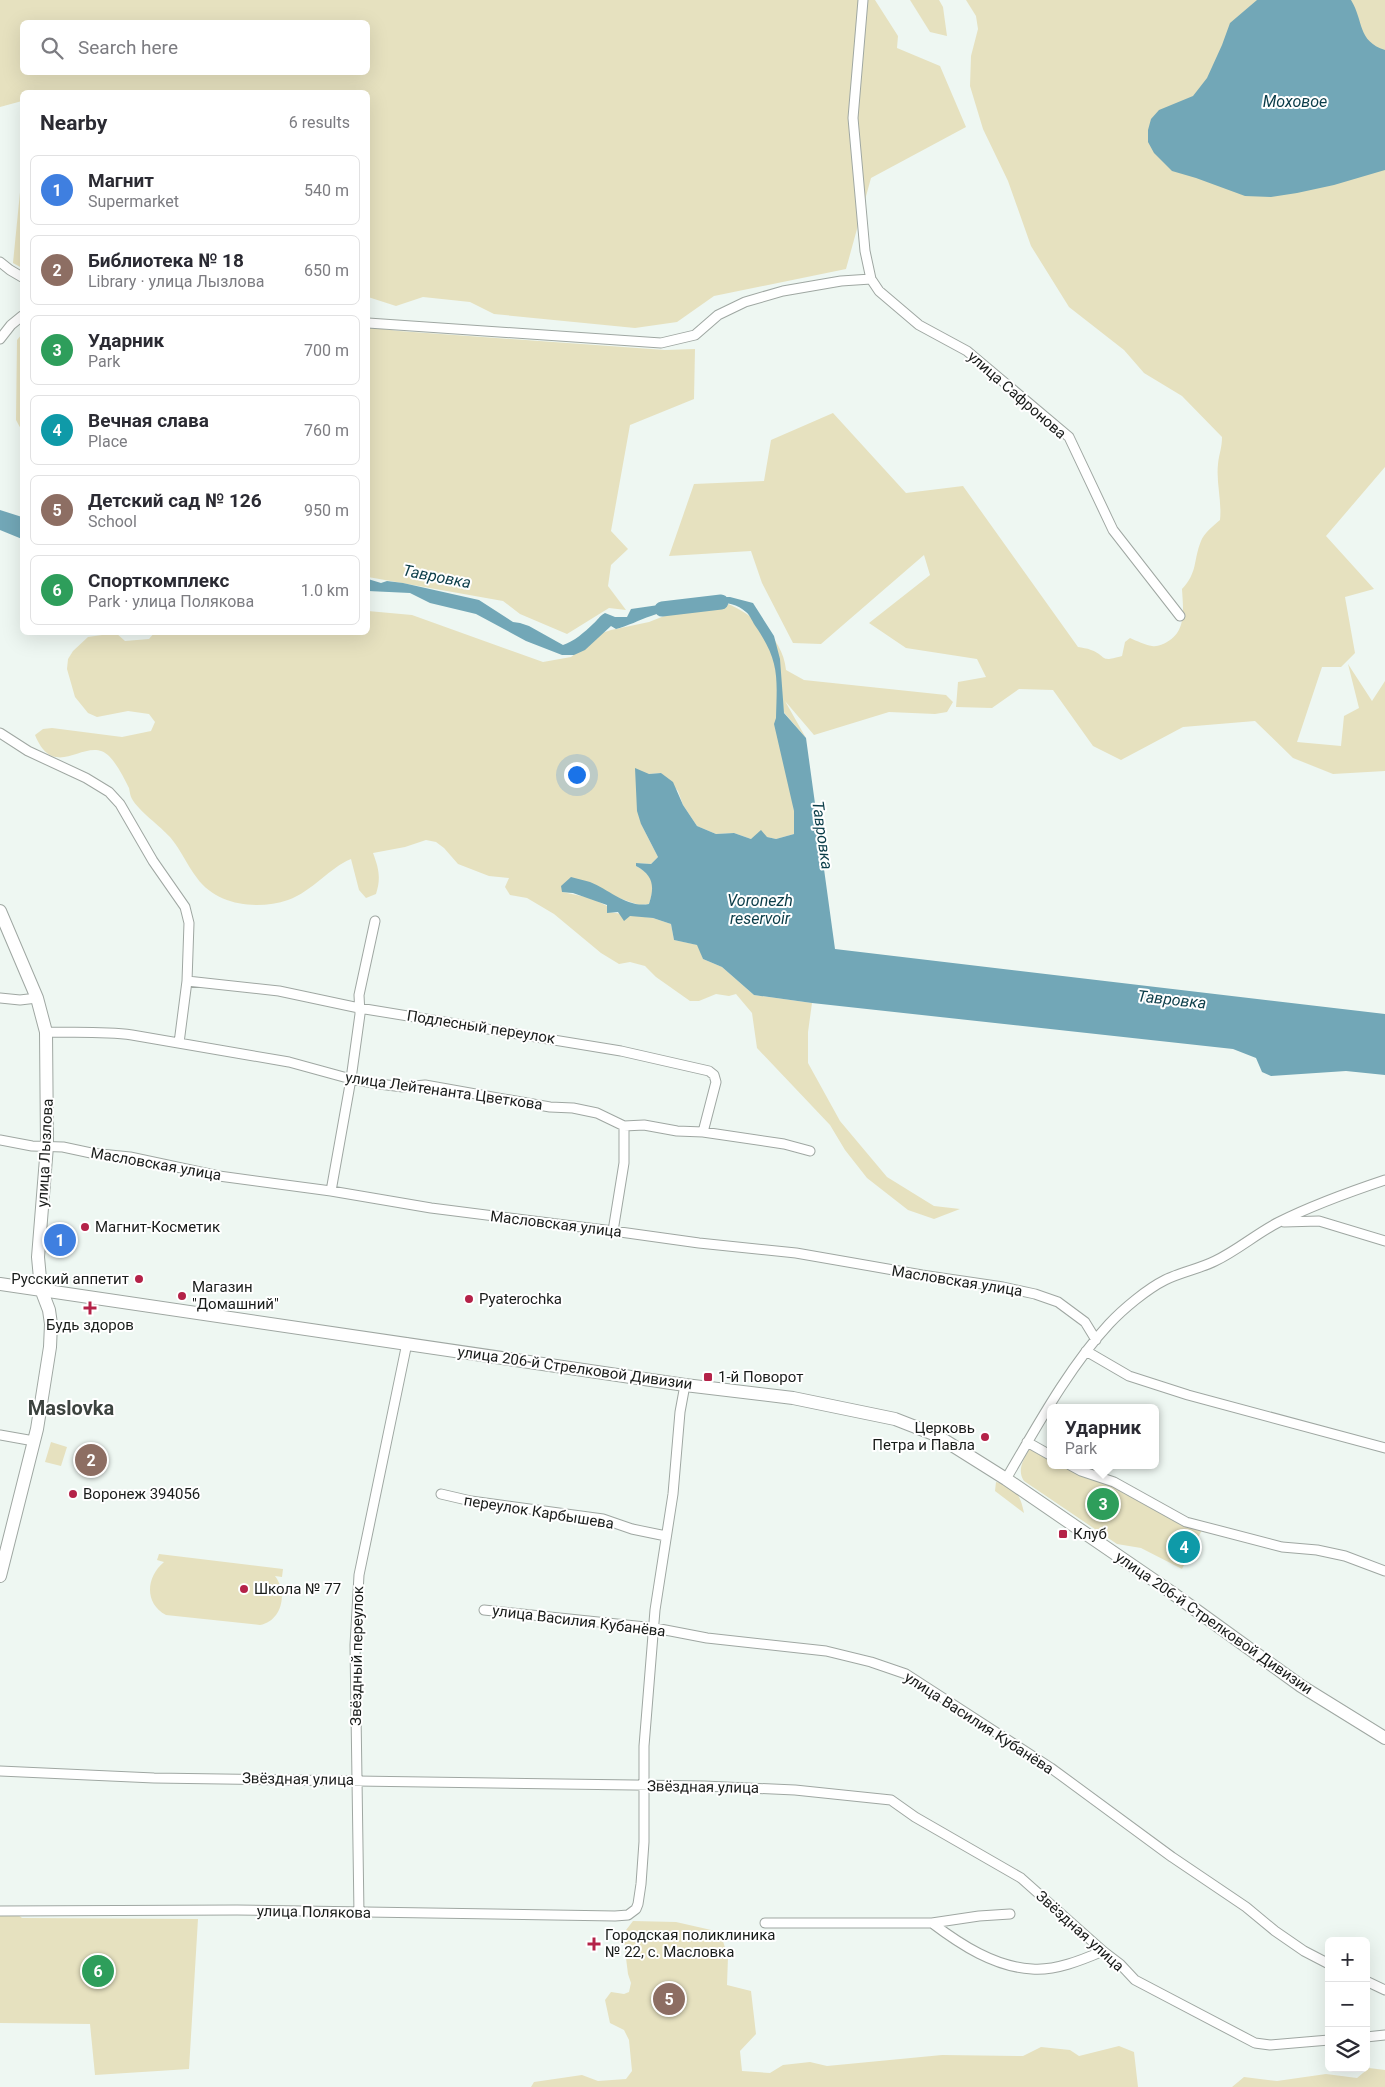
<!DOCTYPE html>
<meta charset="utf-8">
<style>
:root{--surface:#fff;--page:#f7f7f7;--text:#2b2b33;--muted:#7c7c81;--line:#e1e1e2;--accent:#b42248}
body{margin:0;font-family:Roboto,sans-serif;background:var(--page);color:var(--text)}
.controls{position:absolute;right:15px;bottom:15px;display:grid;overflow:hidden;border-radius:8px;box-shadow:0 5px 20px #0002}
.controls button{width:45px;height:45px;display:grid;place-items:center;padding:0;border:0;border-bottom:1px solid var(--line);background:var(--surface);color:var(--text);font:25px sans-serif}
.you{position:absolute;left:576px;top:774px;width:18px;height:18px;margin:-12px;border:4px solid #fff;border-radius:50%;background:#1a73e8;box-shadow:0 0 0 8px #1a73e833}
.badge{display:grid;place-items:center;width:32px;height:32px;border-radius:50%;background:var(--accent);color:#fff;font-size:16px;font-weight:700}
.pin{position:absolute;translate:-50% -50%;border:2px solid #fff;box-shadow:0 1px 5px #0006}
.popup{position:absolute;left:1047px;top:1404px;width:112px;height:65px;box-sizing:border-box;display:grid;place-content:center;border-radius:8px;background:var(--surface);filter:drop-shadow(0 1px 4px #0005);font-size:16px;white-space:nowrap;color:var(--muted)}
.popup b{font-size:19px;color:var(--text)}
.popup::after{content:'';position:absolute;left:50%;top:100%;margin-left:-10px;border:10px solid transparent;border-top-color:var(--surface)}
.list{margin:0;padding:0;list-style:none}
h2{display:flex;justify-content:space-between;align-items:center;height:65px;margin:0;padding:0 20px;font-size:21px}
h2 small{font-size:16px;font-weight:400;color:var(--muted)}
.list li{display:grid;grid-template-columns:32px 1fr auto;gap:15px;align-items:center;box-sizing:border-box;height:70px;margin:0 10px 10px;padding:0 10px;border:1px solid var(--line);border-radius:8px}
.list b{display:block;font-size:19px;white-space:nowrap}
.list p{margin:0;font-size:16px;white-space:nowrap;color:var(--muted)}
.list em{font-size:16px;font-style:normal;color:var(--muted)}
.icon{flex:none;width:28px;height:28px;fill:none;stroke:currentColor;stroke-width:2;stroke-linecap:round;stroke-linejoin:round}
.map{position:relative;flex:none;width:1385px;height:2087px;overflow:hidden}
.search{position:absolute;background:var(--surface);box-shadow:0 5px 20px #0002;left:20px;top:20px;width:350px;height:55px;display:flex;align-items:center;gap:12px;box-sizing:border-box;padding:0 18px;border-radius:8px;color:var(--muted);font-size:19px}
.panel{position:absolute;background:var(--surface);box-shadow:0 5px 20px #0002;left:20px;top:90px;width:350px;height:545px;border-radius:8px}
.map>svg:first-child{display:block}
.green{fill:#e6e1bf;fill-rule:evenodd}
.water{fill:#72a7b7}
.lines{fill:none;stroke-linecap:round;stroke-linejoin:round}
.river{stroke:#72a7b7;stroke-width:15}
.street-casing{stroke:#9fa7a2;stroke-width:11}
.secondary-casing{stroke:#9fa7a2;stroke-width:14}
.street{stroke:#fff;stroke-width:9}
.secondary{stroke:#fff;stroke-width:12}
.poi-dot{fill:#b42248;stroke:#fff;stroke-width:2}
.labels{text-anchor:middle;stroke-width:4;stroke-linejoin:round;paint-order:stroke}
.street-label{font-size:15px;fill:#191c1a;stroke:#fff}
.poi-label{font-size:15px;fill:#191c1a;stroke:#fff;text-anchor:start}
.water-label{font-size:16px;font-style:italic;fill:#0b3d49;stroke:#fff}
.district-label{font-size:20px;font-weight:bold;fill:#3c433f;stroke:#fff}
</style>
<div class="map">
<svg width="1385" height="2087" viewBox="0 0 1385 2087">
<rect width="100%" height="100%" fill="#eef7f2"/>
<path class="green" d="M0,0H875L898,36L897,48L940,66L966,127L871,178L846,269L714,296L677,322L635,328L494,314L470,302L423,297L396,306L368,297V92H22V101L0,107ZM22,22H368V72H22Z
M910,0H939L943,7L947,36L930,32Z
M966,0H1385V467L1326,536L1374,589L1345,597L1355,653L1341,667H1322L1297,742L1341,746L1344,716L1359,708L1348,664L1372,701L1385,681V771L1333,774L1293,758L1255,721L1183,727L1121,760L1093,746L1053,690L1019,689L992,708L956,707L958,682L986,677L977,659L906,648L869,623L930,575L924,555L821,644L793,643L762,583L751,551L669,556L694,484L764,481L771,440L833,413L906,493L963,486L1078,647C1082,648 1087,648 1091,650C1108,656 1098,663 1122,656L1125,642L1130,638C1137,641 1145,645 1152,646C1158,647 1163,644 1167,642C1187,631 1183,608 1182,589C1198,572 1193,561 1201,541C1204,533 1213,526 1220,520C1222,501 1216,483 1218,464C1219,454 1222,448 1222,437L1182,396L1144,373L1124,350L1069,307L1031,246L1008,181L983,129L970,86L971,56L978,29L976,16Z
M21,182H22V268L13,263Z
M368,327L399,331L665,350L695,349L694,399L630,425L611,531L628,549L611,565L608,586L626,610L609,608L567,634L520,614L503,601L368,577Z
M22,334V431L16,420L17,340Z
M726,603C754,615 783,638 786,670L804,680L946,695L953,702L947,712L935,714L889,712L814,735L785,701L806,738L781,709L794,811V834L776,839L767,837L751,839L734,833L716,834L697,826L683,805L678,791L661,773L649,774L641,824L658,857L651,864L636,863V866C655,876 655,885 649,904L639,905L616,897L562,892L591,898L607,906L608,912L653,918L671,924L674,940L698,945L703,959L722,967L754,995L812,1003L808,1032V1063L840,1121L887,1177L934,1206L960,1209L934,1219L908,1210L867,1178L845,1150L830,1125L757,1048L752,1013L736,994L729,996L716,994L699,1001H690L656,977L645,966L630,962L619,964L601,953L554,914L527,898L510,895L505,887L509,878L489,876L458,864L444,848L436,842L426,840L405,847L373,853C379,869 381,878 376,894L366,898L359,890L351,859C329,868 313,891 288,900C258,910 217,906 197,878C187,865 181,850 170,837C160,826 139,811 132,799C130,796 130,792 129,788C124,778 117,764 109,756C86,734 55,784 35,735L43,729L52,728L122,737L151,731L155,722L149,714L128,711L97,717L88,713L75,697L67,669L68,659L73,651L88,637L116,633L125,641L149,639L155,632H368V611L412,615L543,662L571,657L602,633L611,630L649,622L687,607Z
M51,1442L67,1447L61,1466L45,1462Z
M1030,1447L1050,1458V1465H1064L1079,1474L1112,1484L1202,1530L1182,1569L1141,1548L1117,1544L1024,1481C1016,1469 1025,1458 1030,1447Z
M996,1482C1015,1486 1020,1494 1024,1513L995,1491Z
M159,1554L283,1569L282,1577L275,1576C288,1593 282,1621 260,1625L166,1615C144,1603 146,1577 164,1562L157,1560Z
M17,1914L22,1918L198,1919L189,2069L95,2075L90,2024L0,2023V1915Z
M633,1921L676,1922L720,1932L728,1957L727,1985L751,1991L756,2034L740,2051L742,2071L770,2073L783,2065L810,2062L827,2066L942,2055L1023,2056L1041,2047L1070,2050L1079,2056L1119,2046L1134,2052L1138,2087H531L534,2082L582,2075L598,2081L626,2079L632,2071L629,2040L624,2030L610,2023L605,2000L611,1992L624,1994L629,1992L631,1983L628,1974L623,1934Z
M1369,2068L1385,2070V2087H1232L1244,2077L1277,2081L1326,2074L1357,2078Z"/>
<path class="water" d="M1257,0H1351C1364,21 1357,41 1385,50V170L1334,185L1297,193L1271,197L1245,196L1196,178L1172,171L1154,153L1148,142V130L1151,119L1159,110L1193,96L1207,78L1222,45L1230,23Z
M0,510L22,517V539L0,530Z
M368,579L381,583L387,581L403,583L479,600L513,622L520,623L529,626L563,645C573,642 585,632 593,624C598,620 599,616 605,613L615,617H627L631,609L714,597H730L753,603L774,636L780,659L784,713L806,738L835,949L1385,1014V1075L1346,1071L1271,1076L1262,1072L1256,1058L1233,1049L812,1003L754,995L722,967L703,959L697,945L674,940L671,924L653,918L630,916L624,921L618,912L607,913V905L573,893L562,892L561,886L571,877C577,879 584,880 590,882C610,890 627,908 649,904C655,886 653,875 636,866V863L651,864L658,857L641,824L637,811L635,768L649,774L661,773L673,782L683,805L697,826L716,834L734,833L751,839L761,830L767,837L776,839L794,834V811L774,724L776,718C777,678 780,662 756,627C753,623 750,615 746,612C724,592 676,607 651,616C639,620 628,626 616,629L611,626L585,650L574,655H562L526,641L476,614L430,603L410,593L368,591Z"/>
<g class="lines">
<path class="river" d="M662,609L721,602"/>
<defs>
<path id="street" d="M863,0L853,118L865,251L871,279L879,291L919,325L967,351L1069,437L1113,530L1180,616
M0,262L10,270L22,277
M368,323L661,343L695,335L718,315L745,302L783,291L841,281L871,279
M0,339L11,325L22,316
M0,733L28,751L86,778L109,792L120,804L153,861L185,907L189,923L187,981L179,1043
M187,981L279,991L359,1008L621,1051L709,1071L714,1075L716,1082L703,1132
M0,998L20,1000L37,998
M46,1032C75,1033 103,1031 132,1035L289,1062L351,1079L379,1084L403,1087L425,1085L550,1107L573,1108L597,1113L624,1126L644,1125L677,1131L703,1132L784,1144L810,1151
M0,1140L32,1146L63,1147L91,1153L130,1157L219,1176L331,1191L431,1208L613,1231L699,1243L796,1253L922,1275L1003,1287L1035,1294L1058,1302L1085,1322L1096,1340
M331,1191L351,1079L360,1014L359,995L375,921
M1284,1222L1319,1221L1385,1241
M613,1231L624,1163V1126
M1086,1351L1129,1376L1188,1395L1385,1448
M0,1435L34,1441
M1027,1442L1050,1455
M1070,1465L1081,1471L1114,1482L1186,1522L1282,1547L1317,1550L1345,1556L1385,1571
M1006,1479C1036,1428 1069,1367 1109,1324C1123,1309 1147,1289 1165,1280C1181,1272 1199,1269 1215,1261C1238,1250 1257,1233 1279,1222C1313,1205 1349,1192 1385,1180
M441,1494L471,1501L603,1519L632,1529L666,1536
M484,1610L655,1628L707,1638L826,1651L871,1662L906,1674L1051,1768L1172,1857L1246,1907L1275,1931L1304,1951L1329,1964
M0,1771L154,1778L704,1786L795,1790L891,1800L915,1817L1021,1878L1103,1951L1120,1964L1135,1980L1255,2043L1270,2045L1329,2040
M0,1911L237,1910L615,1916L628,1915L636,1909L638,1904L641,1884L644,1842V1746L655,1610L673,1494L680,1412L685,1385
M359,1914L355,1645L359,1575L407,1343
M765,1923H932L979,1916L1010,1914
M932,1923C961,1945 995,1967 1032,1969C1055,1971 1082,1960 1103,1951
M1366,1981L1385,1990
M1366,2037L1385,2035"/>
<path id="secondary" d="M0,911L37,998L46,1032L47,1146L38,1257L41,1289L49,1310L51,1324L50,1347L37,1429L0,1576
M0,1284L685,1385L793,1398L895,1419L936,1435L1006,1479L1171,1592L1301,1686L1385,1738"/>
</defs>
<use href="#street" class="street-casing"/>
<use href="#secondary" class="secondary-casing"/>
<use href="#street" class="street"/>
<use href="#secondary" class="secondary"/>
</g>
<g class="poi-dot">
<circle cx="85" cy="1227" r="5"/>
<circle cx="139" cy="1279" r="5"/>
<circle cx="182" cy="1296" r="5"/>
<circle cx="469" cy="1299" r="5"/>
<path d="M87.5 1300.5h5v5h5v5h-5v5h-5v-5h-5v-5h5z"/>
<rect x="703" y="1372" width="10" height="10" rx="2.5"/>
<circle cx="985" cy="1437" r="5"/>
<circle cx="73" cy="1494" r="5"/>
<rect x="1058" y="1529" width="10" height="10" rx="2.5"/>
<circle cx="244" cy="1589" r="5"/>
<path d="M591.5 1936.5h5v5h5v5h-5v5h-5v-5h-5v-5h5z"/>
</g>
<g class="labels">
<g class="street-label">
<text transform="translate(1017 395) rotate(41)" y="5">улица Сафронова</text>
<text transform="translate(481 1027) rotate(9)" y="5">Подлесный переулок</text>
<text transform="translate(444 1091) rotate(8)" y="5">улица Лейтенанта Цветкова</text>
<text transform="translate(45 1153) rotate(-87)" y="5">улица Лызлова</text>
<text transform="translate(156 1164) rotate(10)" y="5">Масловская улица</text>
<text transform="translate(556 1224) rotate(7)" y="5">Масловская улица</text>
<text transform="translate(957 1281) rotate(9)" y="5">Масловская улица</text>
<text transform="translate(575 1368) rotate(8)" y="5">улица 206-й Стрелковой Дивизии</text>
<text transform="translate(539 1512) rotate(9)" y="5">переулок Карбышева</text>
<text transform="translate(579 1621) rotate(7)" y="5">улица Василия Кубанёва</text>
<text transform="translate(1214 1623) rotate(35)" y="5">улица 206-й Стрелковой Дивизии</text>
<text transform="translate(357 1656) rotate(-89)" y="5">Звёздный переулок</text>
<text transform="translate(979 1723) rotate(33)" y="5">улица Василия Кубанёва</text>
<text transform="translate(298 1779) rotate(1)" y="5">Звёздная улица</text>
<text transform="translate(703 1787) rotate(1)" y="5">Звёздная улица</text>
<text transform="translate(314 1912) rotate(1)" y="5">улица Полякова</text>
<text transform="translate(1080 1931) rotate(42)" y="5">Звёздная улица</text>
</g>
<g class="poi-label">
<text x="95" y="1232">Магнит-Косметик</text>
<text x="129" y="1284" text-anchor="end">Русский аппетит</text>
<text x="192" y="1292">Магазин<tspan x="192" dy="17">"Домашний"</tspan></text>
<text x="479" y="1304">Pyaterochka</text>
<text x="90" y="1330" text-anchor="middle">Будь здоров</text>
<text x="718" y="1382">1-й Поворот</text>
<text x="975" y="1433" text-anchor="end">Церковь<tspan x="975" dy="17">Петра и Павла</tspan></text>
<text x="83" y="1499">Воронеж 394056</text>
<text x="1073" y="1539">Клуб</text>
<text x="254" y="1594">Школа № 77</text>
<text x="605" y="1940">Городская поликлиника<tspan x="605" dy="17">№ 22, с. Масловка</tspan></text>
</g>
<g class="water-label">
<text x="1295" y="107">Моховое</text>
<text transform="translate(437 576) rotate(11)" y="6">Тавровка</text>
<text transform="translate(823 835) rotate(82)" y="6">Тавровка</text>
<text x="760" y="906">Voronezh<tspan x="760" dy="18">reservoir</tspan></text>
<text transform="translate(1172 999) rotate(6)" y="6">Тавровка</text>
</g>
<g class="district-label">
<text x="71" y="1415">Maslovka</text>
</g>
</g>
</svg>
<div class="controls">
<button>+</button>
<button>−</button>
<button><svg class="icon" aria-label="layers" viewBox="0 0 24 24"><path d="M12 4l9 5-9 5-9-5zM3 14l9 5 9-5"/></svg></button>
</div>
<div class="you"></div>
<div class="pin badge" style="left:60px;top:1240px;background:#3f7fe0">1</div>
<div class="pin badge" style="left:91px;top:1460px;background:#8d6e63">2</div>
<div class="pin badge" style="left:1103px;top:1504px;background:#2e9e5b">3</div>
<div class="popup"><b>Ударник</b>Park</div>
<div class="pin badge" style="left:1184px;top:1547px;background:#0f9aa8">4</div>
<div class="pin badge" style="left:669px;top:1999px;background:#8d6e63">5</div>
<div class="pin badge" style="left:98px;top:1971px;background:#2e9e5b">6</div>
<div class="search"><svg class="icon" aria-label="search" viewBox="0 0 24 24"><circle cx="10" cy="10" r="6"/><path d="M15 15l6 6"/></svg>Search here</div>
<section class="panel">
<h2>Nearby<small>6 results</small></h2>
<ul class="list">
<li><span class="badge" style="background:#3f7fe0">1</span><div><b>Магнит</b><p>Supermarket</p></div><em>540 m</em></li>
<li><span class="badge" style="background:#8d6e63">2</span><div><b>Библиотека № 18</b><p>Library · улица Лызлова</p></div><em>650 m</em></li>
<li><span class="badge" style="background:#2e9e5b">3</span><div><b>Ударник</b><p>Park</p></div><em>700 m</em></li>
<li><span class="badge" style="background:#0f9aa8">4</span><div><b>Вечная слава</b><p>Place</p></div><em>760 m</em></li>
<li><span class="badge" style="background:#8d6e63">5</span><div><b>Детский сад № 126</b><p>School</p></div><em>950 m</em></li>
<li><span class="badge" style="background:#2e9e5b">6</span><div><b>Спорткомплекс</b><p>Park · улица Полякова</p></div><em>1.0 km</em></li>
</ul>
</section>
</div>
